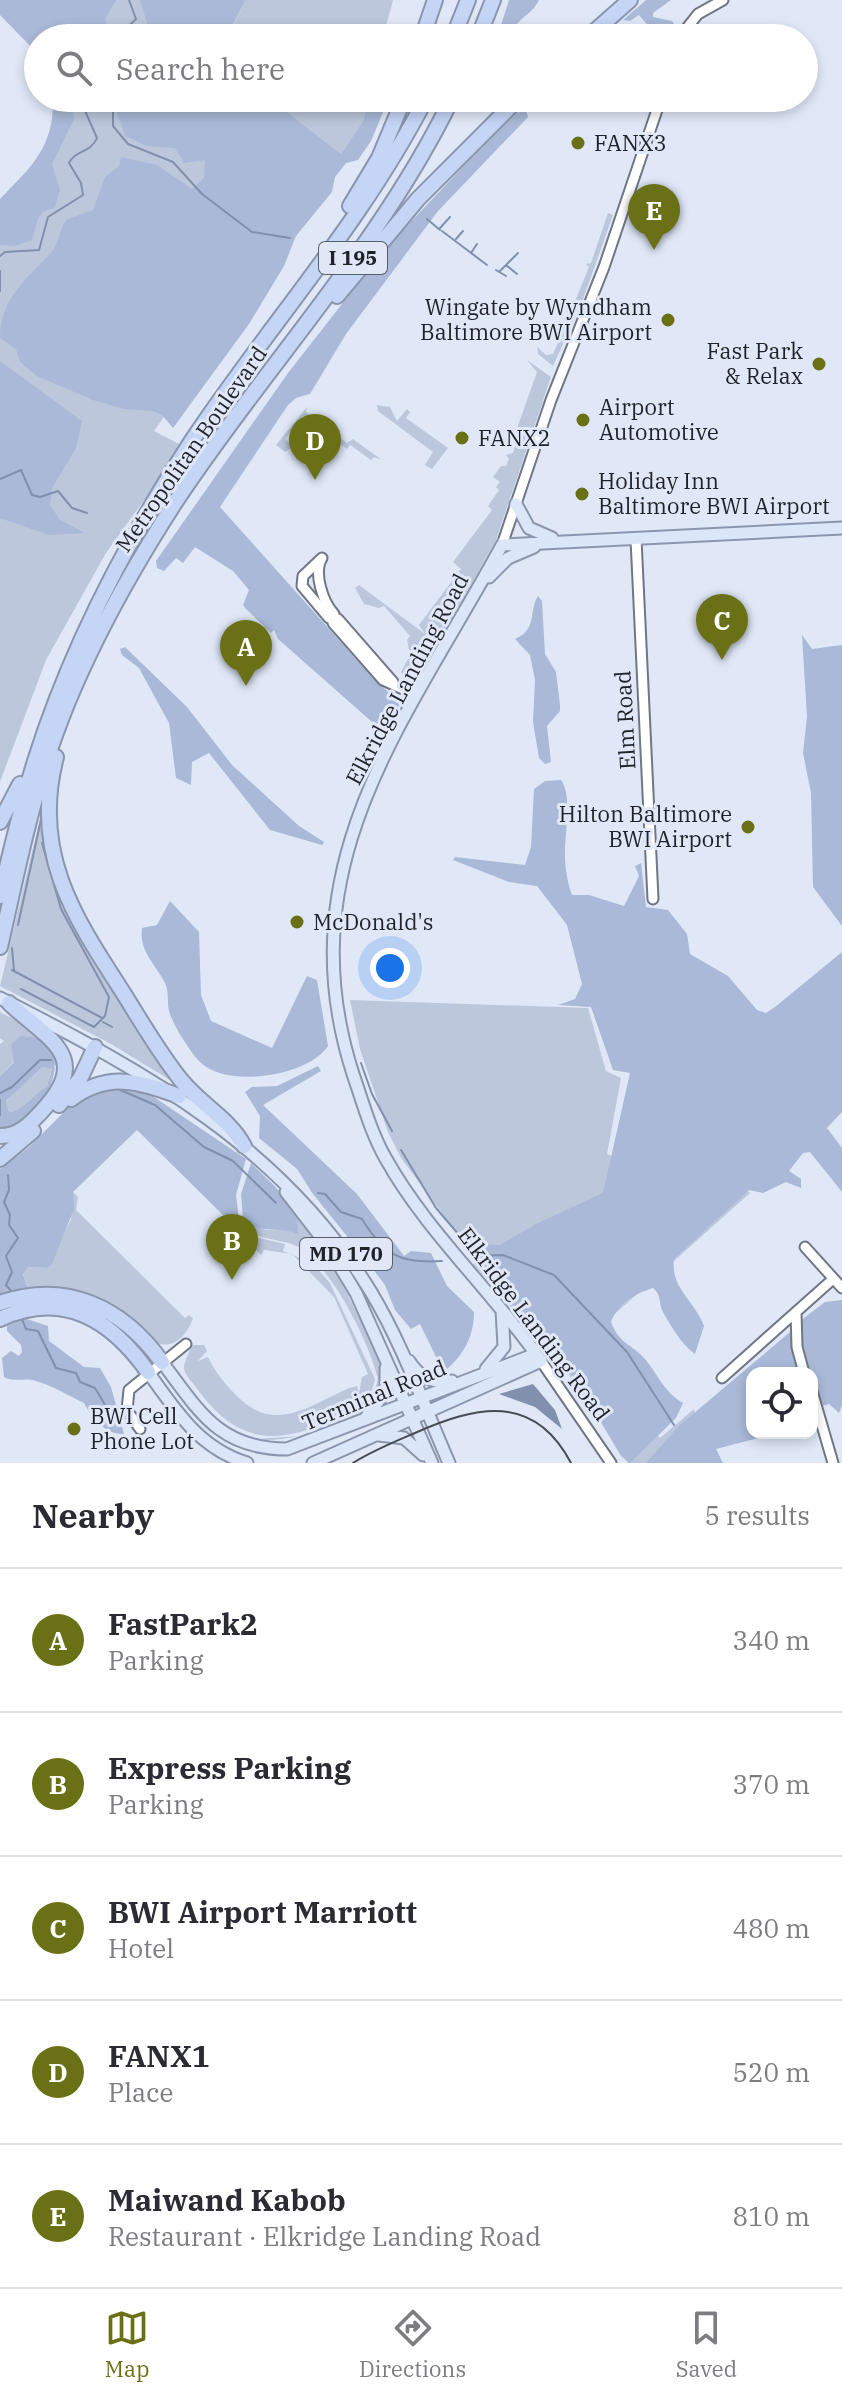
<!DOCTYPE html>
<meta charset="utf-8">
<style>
:root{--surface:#fff;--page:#f7f7f7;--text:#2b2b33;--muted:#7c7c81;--line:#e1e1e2;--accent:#697016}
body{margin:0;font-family:"IBM Plex Serif",serif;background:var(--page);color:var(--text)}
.controls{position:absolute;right:24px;bottom:24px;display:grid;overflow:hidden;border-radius:16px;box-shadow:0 4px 12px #0003}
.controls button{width:72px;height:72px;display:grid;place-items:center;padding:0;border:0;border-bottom:2px solid var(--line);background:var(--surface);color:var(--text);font:40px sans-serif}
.you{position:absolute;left:390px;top:968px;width:28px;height:28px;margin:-20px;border:6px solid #fff;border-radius:50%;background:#1a73e8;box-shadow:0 0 0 12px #1a73e833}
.badge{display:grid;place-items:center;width:52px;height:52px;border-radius:50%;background:var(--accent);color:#fff;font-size:26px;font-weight:700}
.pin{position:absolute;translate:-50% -66px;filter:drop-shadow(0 2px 4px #0008)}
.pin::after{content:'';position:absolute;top:42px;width:28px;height:24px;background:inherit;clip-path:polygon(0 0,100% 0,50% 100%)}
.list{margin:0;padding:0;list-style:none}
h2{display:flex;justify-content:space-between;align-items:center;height:104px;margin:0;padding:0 32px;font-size:34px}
h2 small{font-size:26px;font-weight:400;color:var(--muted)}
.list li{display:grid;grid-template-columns:52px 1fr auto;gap:24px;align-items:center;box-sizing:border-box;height:144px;padding:0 32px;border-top:2px solid var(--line)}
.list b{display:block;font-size:30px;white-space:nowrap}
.list p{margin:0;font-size:26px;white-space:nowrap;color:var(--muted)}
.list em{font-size:26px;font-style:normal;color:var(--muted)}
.icon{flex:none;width:44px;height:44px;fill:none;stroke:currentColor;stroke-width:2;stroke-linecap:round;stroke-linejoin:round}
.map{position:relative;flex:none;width:842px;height:1463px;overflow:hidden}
.search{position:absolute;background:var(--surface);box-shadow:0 4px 12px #0003;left:24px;right:24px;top:24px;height:88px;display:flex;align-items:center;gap:20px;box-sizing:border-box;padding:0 28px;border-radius:44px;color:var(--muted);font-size:30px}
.sheet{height:824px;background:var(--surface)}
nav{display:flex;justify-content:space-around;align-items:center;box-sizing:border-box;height:112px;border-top:2px solid var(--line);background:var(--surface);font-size:22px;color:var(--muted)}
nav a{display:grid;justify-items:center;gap:4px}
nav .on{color:var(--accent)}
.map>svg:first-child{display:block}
.green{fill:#bcc7dc}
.forest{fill:#a9b9d7;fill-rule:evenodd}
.water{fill:#8190ac}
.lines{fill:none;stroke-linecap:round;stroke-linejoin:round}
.stream{stroke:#8190ac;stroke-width:2}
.minor-casing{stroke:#6f7684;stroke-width:13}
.major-casing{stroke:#8b96ad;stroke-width:15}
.highway-casing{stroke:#8b96ad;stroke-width:18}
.minor{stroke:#fff;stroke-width:9}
.major{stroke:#dce6f9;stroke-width:11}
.highway{stroke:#c5d5f5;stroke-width:14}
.tram{stroke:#474b54;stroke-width:2}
.poi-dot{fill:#697016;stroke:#e0e8f8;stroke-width:3}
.labels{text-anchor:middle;stroke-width:6;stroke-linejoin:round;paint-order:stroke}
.shield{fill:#e0e8f8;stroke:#595d66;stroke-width:2}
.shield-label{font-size:20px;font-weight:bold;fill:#1f2228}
.poi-label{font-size:22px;fill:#1f2228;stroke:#e0e8f8;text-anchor:start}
.street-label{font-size:22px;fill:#1f2228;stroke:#e0e8f8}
</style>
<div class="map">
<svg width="842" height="1463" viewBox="0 0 842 1463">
<rect width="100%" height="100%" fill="#e0e8f8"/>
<path class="green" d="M4,0H227L217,38H38Z
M246,0H393L383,38H232V27Z
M62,98H369L363,121L341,154L302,124L197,370L154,431L183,446L106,553L46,660L0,782V212L51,153Z
M608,213L613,215L582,302L553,366L538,354L537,347L546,355L553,354L570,315L566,311H571L589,267L586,264L591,263Z
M527,360L551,377L496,540L417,680L408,683L401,672L410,655L407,640L410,636L384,606L379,608L364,604L355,588L359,585L425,634L419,625L461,569L453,562L492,510L488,506L499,490L496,487L500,482L493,477L501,466H506L509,459L506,455L513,453L518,435L515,434L537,372Z
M377,405L390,407L397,421L407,409L410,412L406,418L448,448L432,469L425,465L433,452L378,411Z
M307,407L306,412L347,443L353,439L382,460L374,457L371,460L350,445L347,449L303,416L285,439L294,446L285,452L276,445Z
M46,793L49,856L178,1085L111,1044L0,986Z
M350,1000L588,1008L606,1071L621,1078L607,1154L617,1158L673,1107L750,1193L579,1346L660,1438L694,1409L709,1463H628L561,1363L473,1264L489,1258L456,1232L401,1158L388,1132L360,1049Z
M0,1012C41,1033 58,1033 59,1083L20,1126L0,1132L40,1103L54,1082L57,1068L45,1046L25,1036L11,1044L16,1059L0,1076V1044L4,1041L0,1038Z
M42,1066L52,1069L47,1086C35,1093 21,1112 9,1112L6,1101Z
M278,1191C325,1245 354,1303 382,1368C384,1382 381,1398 369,1408C346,1427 283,1444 255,1439L300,1436L363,1409L372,1400L378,1379C368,1340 336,1277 305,1251C284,1234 247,1247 241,1213L248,1224L266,1230H288L287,1202Z
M73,1192L78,1197L76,1210L185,1318L189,1315L193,1318C187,1335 174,1351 154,1342L114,1307L28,1290L23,1273L28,1267L47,1268L71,1219Z
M239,1219L251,1236L285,1244L283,1251L300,1258L304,1254L330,1283L375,1379C370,1405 356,1409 333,1420C279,1444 240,1445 201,1394C182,1367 179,1375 192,1345H204L207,1351L198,1361L208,1357C216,1373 224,1383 237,1396C274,1434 309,1406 349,1388L357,1386L359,1393L362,1377L368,1374L334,1297L292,1254L264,1250L261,1255L229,1222Z"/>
<path class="forest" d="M0,0H116L105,19L109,38H38V54L0,15Z
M140,0H246L232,26V38H144L148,26Z
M509,0H539C530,18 519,14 509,38H497Z
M646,0H671L653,13V17L672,21L675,25L669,34L658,37L639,15L630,21L623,20Z
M53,98H71L74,119L52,164L60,190L55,207L43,212L38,219L32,240L15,246L0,245V199C33,165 54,147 53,98Z
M117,98H269L341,154L363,121L369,98H389L371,141L358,160L346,163L335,177L332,192L296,236L284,266L249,324L173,428L162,415L153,411L124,409L93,400L37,376L20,362L16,349L0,338C0,300 25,280 50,254C59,245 59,230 66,220L93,210L105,177L119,166L121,157L157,165L192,189L204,178L205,160L184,163L175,148L147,146L125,136L116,109Z
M526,110L528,117L438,211L346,334L310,394L296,398L288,405L220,507L365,669L400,704L388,729L371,731V721L278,639L274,630L271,633L246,609L243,605L249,590L233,571L195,547L183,563L176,558L164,571L157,568L156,561L288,373L385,249L496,132L517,113Z
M0,361L82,421L76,448L52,488L50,505L60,520L85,533L49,535L0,518Z
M538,596L542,601L545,654L556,672L560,705V711L547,726L551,762L545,764L539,758L533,722L535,680L530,655L515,639C538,629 528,612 538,596Z
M802,635L812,649L842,645V926L813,887L811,793L803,753L807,717Z
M125,647L187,707L232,765L299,826L324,842L322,845L270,830L209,753L192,762L191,785L176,778L169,723L139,668L122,655L120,649Z
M561,780C573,795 564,837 565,857C565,868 568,885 572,895H589L624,906L639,876L635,866L641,863L646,907L668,910L687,934L690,954L728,976L757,1010L766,1013L775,1007L842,952V1112L827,1128L842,1148V1192L810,1152L803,1153L789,1171L801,1179V1188L786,1182L763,1193L749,1190L674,1259C670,1288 695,1301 704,1326L695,1354C681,1344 671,1326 663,1312C658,1303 662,1295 653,1288C634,1294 618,1303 611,1322C619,1344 632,1344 645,1359C659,1376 664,1392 683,1403L676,1418L630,1463L621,1456C595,1412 568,1362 533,1325C523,1313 504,1301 506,1285L485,1269L468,1248L473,1244L500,1245L536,1224L603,1193L630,1073L613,1070L591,1007L558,1005L575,999L582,984L567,925L537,886L509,882L453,860L455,857L525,865L531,847L534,789L545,781Z
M170,901L199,932L201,995L211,1021L272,1048L307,976L317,980L328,1046C308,1077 224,1089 199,1061C189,1050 175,1028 170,1014C166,1004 170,993 165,983C155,963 139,952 142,928L157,925Z
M21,1036C86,1037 45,1126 0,1129V1076L14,1062L11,1044ZM42,1067L52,1069L47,1086C35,1093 21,1112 9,1112L6,1101Z
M318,1066L321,1071L263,1105L357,1194L404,1256L411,1251L431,1253L447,1286L474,1312C474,1336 464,1354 447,1369L440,1365L420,1324L411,1329L395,1310L385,1285L367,1261L313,1194L297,1169L259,1138L260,1116L245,1092L252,1087L277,1086Z
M139,1087L246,1159L236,1195L239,1219L229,1221L137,1130L73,1192L74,1209L52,1264L47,1268L28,1267L23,1274L28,1290L0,1297V1169L29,1147L75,1101L94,1089Z
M251,1163C267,1179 305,1210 297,1234C278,1225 257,1236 243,1218L241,1194Z
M842,1300V1405L839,1413L829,1404L822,1406L812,1385V1373H808L799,1337L800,1321L825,1302Z
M24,1318L48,1326L49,1341L84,1367L100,1368L111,1387L124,1434C106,1435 92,1418 84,1403C69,1396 53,1386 36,1381C24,1377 15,1383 4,1377L2,1358L11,1351L19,1356L22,1352L21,1345L7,1331V1326Z
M790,1332L800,1373H752V1433H777L716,1449L723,1463H646L680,1425Z"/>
<path class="water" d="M533,1384L555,1410L562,1429L535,1407L499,1394Z"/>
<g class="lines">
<path class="stream" d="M116,38L136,19L129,0
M113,98V126L128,144L173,162L202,194L252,232L290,238
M427,219L440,230
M440,228L450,217
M442,231L487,265
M456,239L463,231
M471,253L477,244
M0,256L5,252L39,250L48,217L83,195L81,183L69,163C75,150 91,153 97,138L82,104L84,98
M506,265L517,274
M496,270L506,276
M0,271V291
M499,272L518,253
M0,479L21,470L32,495L40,497L58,491L72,508L87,513
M18,925L42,815
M12,948L14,970
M12,970L102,1018
M21,989L94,1027L105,1016L109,997L61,909L42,843
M103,1022L112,1027
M361,1063L372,1094L392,1131
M118,1089L155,1105L204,1147L233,1161L276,1203
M0,1093L12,1087L40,1060H51
M0,1100V1115
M401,1150L436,1208L477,1256
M8,1175L9,1190L4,1202L10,1215L9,1225L18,1238L6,1256L12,1272L6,1285L13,1293
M318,1193L325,1194L341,1212L362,1219C384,1255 400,1264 442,1261
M475,1256L503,1255L554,1275L627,1352L674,1425
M21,1317L26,1329L38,1331L56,1368L76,1373L80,1382L95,1388L117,1425"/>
<defs>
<path id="minor" d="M679,38L698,14L723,0
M636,539L653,899
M502,545L551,400L604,267L661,98
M322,558L303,576L302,586L329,618
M322,558C313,573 323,602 334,614
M338,619L393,682
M333,623L383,680L416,695
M805,1247L842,1288
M796,1312L797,1347L804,1373
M541,1361L611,1463
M722,1378L833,1279
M812,1391L833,1463
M140,1429L127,1410L129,1390L186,1344"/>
<path id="major" d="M516,504L529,528L552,538
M489,577L508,558L534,547
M0,998C146,1072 283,1147 371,1292C403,1345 424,1406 449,1463
M286,1192L327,1245L356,1293L432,1463
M409,1361C420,1378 432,1383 452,1381
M162,1362C199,1411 219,1449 287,1449L536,1354
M486,1369L504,1347L502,1310
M148,1372C176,1411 199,1448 247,1463
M367,1416L386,1391V1368
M379,1435L404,1438L423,1455
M313,1463L541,1361C494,1293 426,1231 386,1159C371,1133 363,1103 353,1074C285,863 407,720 502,545L842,528"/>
<path id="highway" d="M422,38L435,0
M453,38L468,0
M478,38L493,0
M587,38L630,0
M350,206L379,158L404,98
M337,296L418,199L519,98
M56,757C31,853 74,917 124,994C142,1023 160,1054 181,1080C201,1105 229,1118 244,1146
M0,822L20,784
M0,896C11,851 21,806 35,761C70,650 127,540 191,442C268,326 363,222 426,98
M0,947C14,886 26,825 45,765C74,672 123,583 176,501C266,365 381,245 452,98
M71,1099C109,1071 139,1082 179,1096
M59,1105L80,1079L95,1047
M0,1136C19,1136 30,1124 42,1111C94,1056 47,1039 9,1003
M0,1159L33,1131
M0,1303C67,1280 123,1308 162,1362
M0,1319C64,1289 112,1321 148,1372"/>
</defs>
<use href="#minor" class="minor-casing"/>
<use href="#major" class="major-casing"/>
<use href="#highway" class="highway-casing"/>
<use href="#minor" class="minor"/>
<use href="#major" class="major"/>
<use href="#highway" class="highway"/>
<path class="tram" d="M353,1463C372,1451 394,1442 415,1433C476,1406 534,1392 571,1463"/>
</g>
<g class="poi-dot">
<circle cx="578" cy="143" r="8"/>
<circle cx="668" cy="320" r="8"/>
<circle cx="819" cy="364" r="8"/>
<circle cx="583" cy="420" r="8"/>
<circle cx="462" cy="438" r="8"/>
<circle cx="582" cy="494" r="8"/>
<circle cx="748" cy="827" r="8"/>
<circle cx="297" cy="922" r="8"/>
<circle cx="74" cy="1429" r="8"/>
</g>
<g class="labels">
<g class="shield">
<rect x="319" y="242" width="68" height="32" rx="6"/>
<rect x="300" y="1238" width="92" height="32" rx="6"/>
</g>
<g class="shield-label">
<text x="353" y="265">I 195</text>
<text x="346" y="1261">MD 170</text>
</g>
<g class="poi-label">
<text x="594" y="151">FANX3</text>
<text x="652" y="315" text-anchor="end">Wingate by Wyndham<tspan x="652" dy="25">Baltimore BWI Airport</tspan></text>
<text x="803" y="359" text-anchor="end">Fast Park<tspan x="803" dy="25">&amp; Relax</tspan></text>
<text x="599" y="415">Airport<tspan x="599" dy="25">Automotive</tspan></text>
<text x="478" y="446">FANX2</text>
<text x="598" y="489">Holiday Inn<tspan x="598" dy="25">Baltimore BWI Airport</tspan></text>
<text x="732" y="822" text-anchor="end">Hilton Baltimore<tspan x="732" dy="25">BWI Airport</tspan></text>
<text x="313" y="930">McDonald's</text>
<text x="90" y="1424">BWI Cell<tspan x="90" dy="25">Phone Lot</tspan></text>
</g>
<g class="street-label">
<text transform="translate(191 449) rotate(-55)" y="8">Metropolitan Boulevard</text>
<text transform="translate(407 679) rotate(-62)" y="8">Elkridge Landing Road</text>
<text transform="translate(625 720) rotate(-93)" y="8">Elm Road</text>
<text transform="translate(534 1324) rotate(53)" y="8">Elkridge Landing Road</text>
<text transform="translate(374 1395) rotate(-22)" y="8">Terminal Road</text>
</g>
</g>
</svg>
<div class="controls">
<button><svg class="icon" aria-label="locate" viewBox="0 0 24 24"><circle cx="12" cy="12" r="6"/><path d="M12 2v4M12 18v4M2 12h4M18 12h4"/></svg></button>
</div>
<div class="you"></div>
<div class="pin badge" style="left:246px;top:686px">A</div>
<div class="pin badge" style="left:232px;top:1280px">B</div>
<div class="pin badge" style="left:722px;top:660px">C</div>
<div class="pin badge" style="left:315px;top:480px">D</div>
<div class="pin badge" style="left:654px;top:250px">E</div>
<div class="search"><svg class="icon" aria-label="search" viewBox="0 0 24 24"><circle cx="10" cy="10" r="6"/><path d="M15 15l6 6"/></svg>Search here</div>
</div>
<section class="sheet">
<h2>Nearby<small>5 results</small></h2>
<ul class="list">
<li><span class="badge">A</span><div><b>FastPark2</b><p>Parking</p></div><em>340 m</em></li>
<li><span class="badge">B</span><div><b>Express Parking</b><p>Parking</p></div><em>370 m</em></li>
<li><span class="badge">C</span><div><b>BWI Airport Marriott</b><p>Hotel</p></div><em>480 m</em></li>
<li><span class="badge">D</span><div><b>FANX1</b><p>Place</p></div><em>520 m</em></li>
<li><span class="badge">E</span><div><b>Maiwand Kabob</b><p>Restaurant · Elkridge Landing Road</p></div><em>810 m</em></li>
</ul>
</section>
<nav>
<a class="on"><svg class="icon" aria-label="map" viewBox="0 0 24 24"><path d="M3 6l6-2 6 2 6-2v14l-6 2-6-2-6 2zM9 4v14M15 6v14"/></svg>Map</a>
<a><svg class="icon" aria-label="directions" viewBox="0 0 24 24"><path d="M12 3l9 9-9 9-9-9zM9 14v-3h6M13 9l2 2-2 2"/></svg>Directions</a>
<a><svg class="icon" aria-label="saved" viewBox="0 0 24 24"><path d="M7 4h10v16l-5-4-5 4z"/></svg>Saved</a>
</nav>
